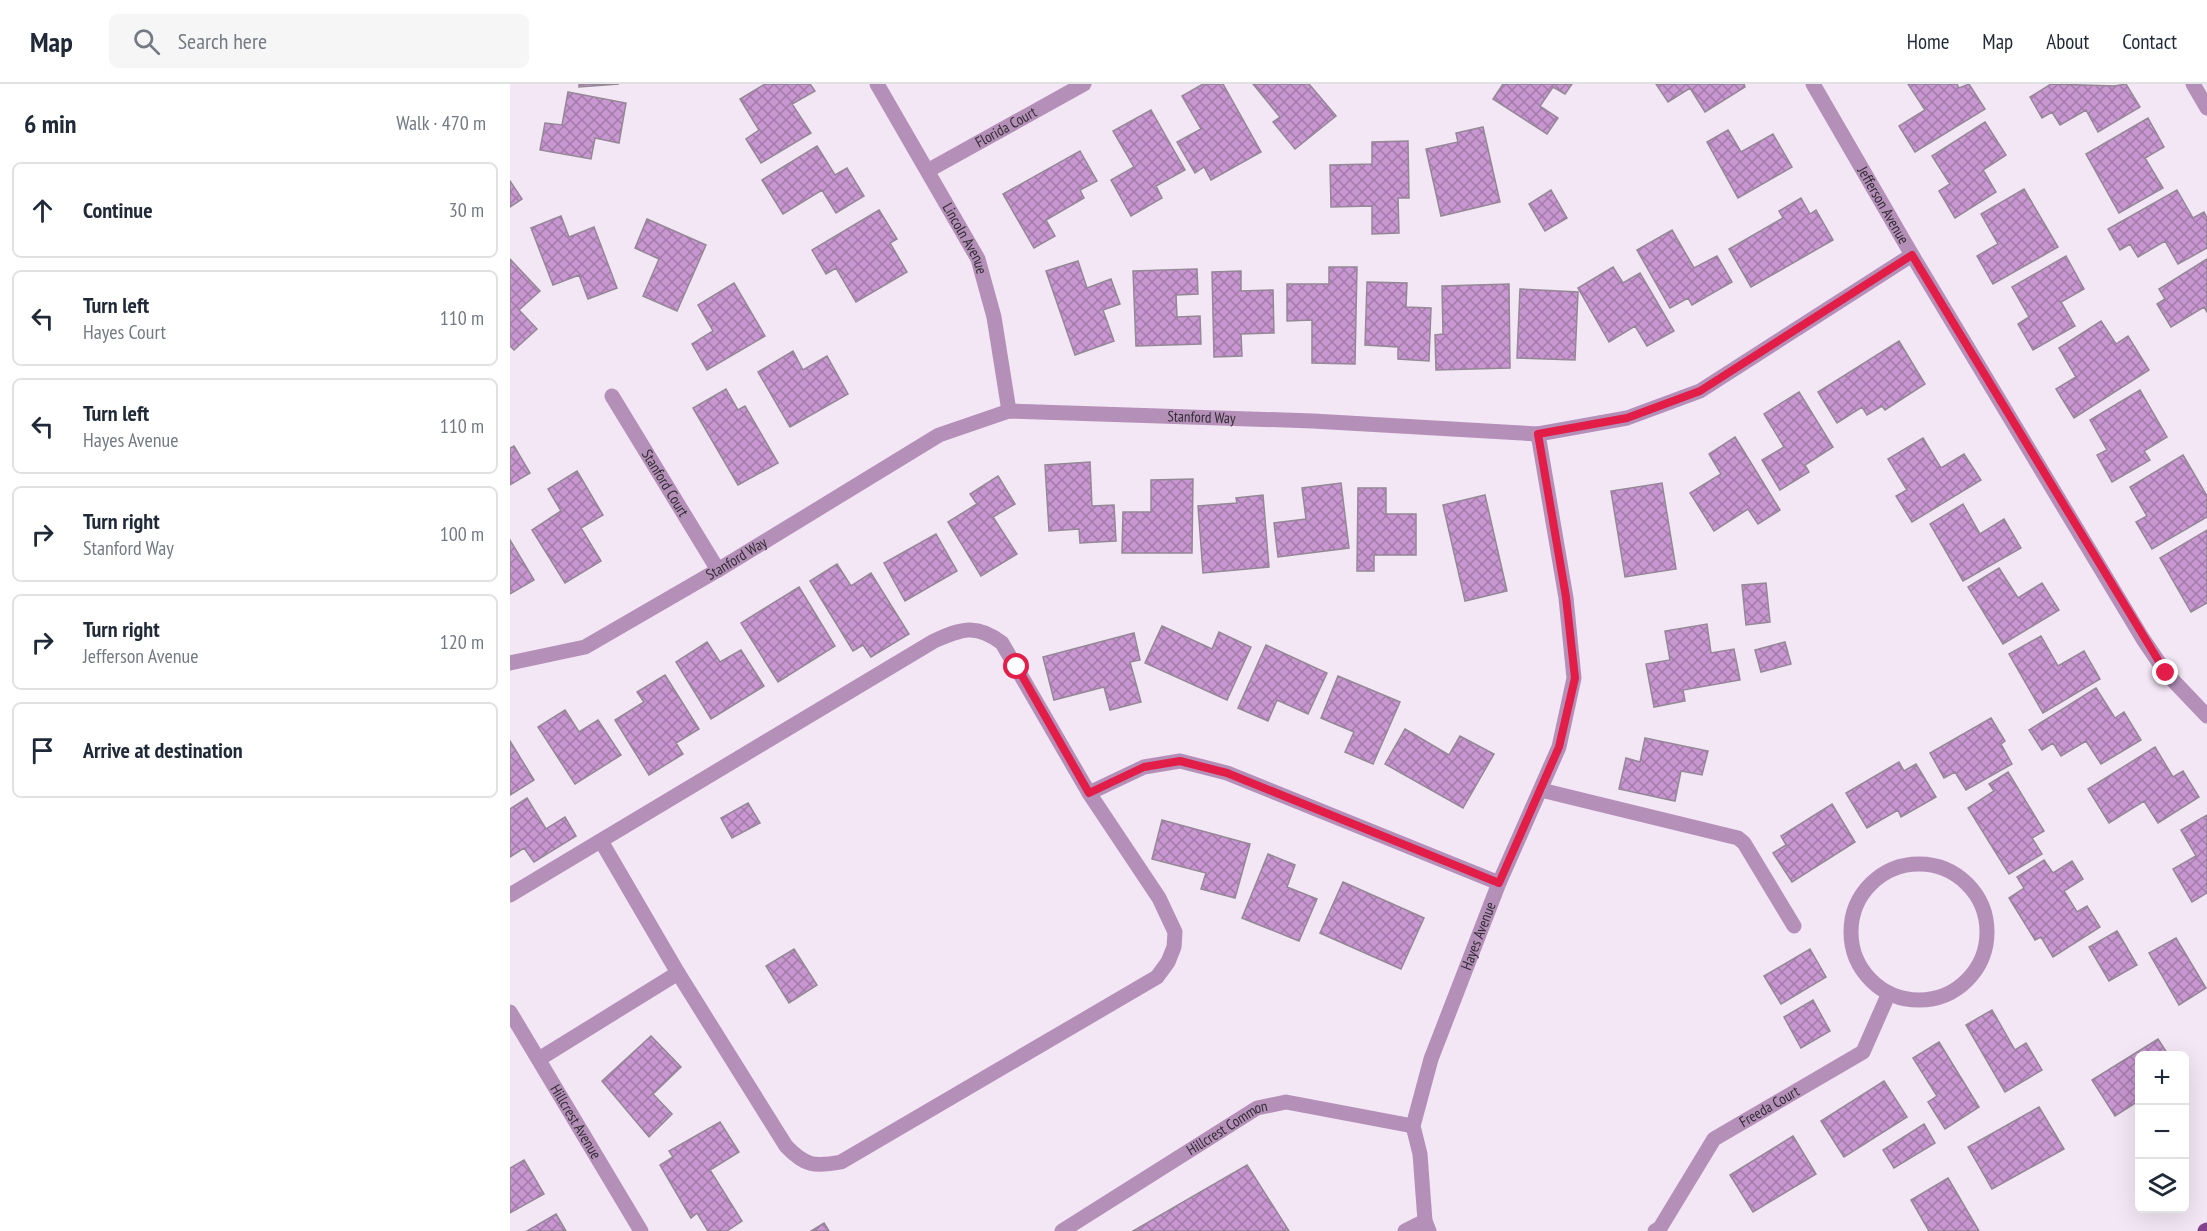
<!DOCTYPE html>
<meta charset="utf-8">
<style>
:root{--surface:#fff;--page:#f6f6f7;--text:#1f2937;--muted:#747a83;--line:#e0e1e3}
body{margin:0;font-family:"PT Sans Narrow",sans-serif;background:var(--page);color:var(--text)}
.controls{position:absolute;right:18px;bottom:18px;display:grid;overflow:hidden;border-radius:9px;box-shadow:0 6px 24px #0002}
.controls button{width:54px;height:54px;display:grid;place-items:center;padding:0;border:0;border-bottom:2px solid var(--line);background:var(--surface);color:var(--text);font:30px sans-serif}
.stop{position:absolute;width:18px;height:18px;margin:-14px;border:4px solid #e11d48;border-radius:50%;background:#fff}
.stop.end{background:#e11d48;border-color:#fff;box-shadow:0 2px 6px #0008}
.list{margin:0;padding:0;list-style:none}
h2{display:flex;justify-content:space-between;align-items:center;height:78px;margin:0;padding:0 24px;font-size:26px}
h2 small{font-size:20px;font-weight:400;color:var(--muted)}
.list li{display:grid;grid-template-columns:39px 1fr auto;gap:18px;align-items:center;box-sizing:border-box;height:96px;margin:0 12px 12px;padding:0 12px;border:2px solid var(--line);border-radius:9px}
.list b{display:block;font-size:22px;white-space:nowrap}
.list p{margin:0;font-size:20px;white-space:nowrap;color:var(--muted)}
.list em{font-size:20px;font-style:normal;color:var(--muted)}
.icon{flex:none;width:33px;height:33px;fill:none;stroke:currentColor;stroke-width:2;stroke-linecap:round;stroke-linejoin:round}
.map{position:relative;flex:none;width:1697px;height:1147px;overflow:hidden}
header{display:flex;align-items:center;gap:36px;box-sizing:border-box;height:84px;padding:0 30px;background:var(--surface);border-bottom:2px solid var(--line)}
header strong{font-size:28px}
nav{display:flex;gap:33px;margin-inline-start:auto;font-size:21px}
.search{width:420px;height:54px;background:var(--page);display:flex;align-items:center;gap:15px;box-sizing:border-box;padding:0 21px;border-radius:9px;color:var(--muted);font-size:22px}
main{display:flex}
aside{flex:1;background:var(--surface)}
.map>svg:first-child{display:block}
.building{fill:url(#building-cross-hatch);stroke:#948896;stroke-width:1.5}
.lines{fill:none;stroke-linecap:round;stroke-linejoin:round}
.minor{stroke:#b490b9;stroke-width:15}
.major{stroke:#83428c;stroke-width:15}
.route{stroke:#e11d48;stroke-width:8}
.labels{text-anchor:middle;stroke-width:5;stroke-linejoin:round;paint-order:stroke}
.street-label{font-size:15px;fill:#322d32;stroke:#fff}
</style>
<header>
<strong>Map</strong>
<div class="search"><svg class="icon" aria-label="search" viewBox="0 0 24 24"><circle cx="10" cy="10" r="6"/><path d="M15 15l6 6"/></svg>Search here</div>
<nav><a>Home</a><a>Map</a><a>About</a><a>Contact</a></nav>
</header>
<main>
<aside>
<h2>6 min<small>Walk · 470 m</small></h2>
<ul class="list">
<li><svg class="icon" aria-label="ahead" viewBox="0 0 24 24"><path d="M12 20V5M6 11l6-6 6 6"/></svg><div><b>Continue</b></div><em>30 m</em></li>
<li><svg class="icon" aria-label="left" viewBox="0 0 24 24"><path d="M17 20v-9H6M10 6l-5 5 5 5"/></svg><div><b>Turn left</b><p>Hayes Court</p></div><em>110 m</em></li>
<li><svg class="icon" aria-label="left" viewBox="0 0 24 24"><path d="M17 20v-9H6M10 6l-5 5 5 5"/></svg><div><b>Turn left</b><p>Hayes Avenue</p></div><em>110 m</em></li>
<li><svg class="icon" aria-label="right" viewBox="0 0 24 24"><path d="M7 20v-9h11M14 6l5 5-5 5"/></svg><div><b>Turn right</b><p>Stanford Way</p></div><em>100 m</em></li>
<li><svg class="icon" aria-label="right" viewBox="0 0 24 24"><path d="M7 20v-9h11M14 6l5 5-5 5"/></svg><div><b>Turn right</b><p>Jefferson Avenue</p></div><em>120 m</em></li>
<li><svg class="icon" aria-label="arrive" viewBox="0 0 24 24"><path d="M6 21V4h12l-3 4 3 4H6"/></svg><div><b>Arrive at destination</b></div></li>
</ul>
</aside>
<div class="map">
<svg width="1697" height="1147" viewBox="0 0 1697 1147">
<defs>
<pattern id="building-cross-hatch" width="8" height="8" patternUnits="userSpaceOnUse" patternTransform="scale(1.5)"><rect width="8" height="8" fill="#c896d0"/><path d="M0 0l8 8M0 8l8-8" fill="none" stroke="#a37ba9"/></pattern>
</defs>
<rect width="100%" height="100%" fill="#f3e6f5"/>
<path class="building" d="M69,0H109L69,3Z
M255,0H300L305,7L282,20L301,49L251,79L236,55L249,46L230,15Z
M693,0H713L751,68L701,96L694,83L685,89L667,58L691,45L672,12Z
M743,0H799L826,32L785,65L763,38L770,33Z
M993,0H1062L1055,10L1043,3L1030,22L1048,34L1037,50L983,15Z
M1146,0H1234L1235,3L1195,28L1180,4L1158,18Z
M1398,0H1447L1449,4L1459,0L1475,25L1405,68L1389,42L1415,26Z
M1541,0L1604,2L1616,0L1630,23L1588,48L1576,26L1550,41L1542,28L1532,34L1520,13Z
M58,8L116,19L109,59L85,54L81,75L30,66L35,39L52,41Z
M641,26L675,86L646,102L652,114L621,132L601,96L624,83L603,47Z
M1638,34L1654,63L1635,74L1653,104L1609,129L1576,70Z
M1475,38L1496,71L1473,86L1486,108L1445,134L1429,107L1440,100L1422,72Z
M973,43L990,118L931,132L916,65L948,58L946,49Z
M1218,46L1231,68L1263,50L1282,83L1228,114L1197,58Z
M898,57L899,114H888L889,149L862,150V122L821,123L820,81L862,80V58Z
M307,62L325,91L337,84L354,112L326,129L312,106L273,130L252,96Z
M570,67L587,97L570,106L574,114L536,136L545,152L524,164L493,110Z
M0,97L12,115L0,123Z
M1514,105L1548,163L1483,200L1467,172L1488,160L1471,130Z
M1041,106L1057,134L1035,147L1019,120Z
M1667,106L1683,134L1694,128L1697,134V164L1668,180L1655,157L1628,173L1620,160L1610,166L1598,145Z
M1291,114L1300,130L1306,126L1323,156L1241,203L1219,165L1273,134L1269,127Z
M369,126L387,155L380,159L397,188L346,218L326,184L316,190L302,166Z
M51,132L59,153L84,143L107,204L78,215L69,191L43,201L21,144Z
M137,135L196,161L167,227L133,212L149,175L125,164Z
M1162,146L1184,184L1207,172L1222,198L1182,221L1178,214L1160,224L1127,166Z
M1556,172L1574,205L1551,218L1565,242L1523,266L1508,240L1519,233L1502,203Z
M0,175L30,207L9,226L27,245L4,266L0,262Z
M1697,175V228L1694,223L1661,243L1647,220L1655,215L1649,205Z
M568,177L577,204L601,195L610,220L593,226L604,257L565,271L536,187Z
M819,183H847L845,280L802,279V236L777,237V200H819Z
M1103,183L1113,199L1130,189L1164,247L1137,262L1125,242L1099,258L1068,204Z
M687,185L688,210L666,211L667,233L690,232L691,260L626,262L623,187Z
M731,187V207L763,206L764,249L731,250L732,272L704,273L702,188Z
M857,198L897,199L896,223L921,224L919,277L888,275V263L855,261Z
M224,199L255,252L197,286L182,260L203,247L188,221Z
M999,200L1000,284L926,286L925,251L933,250L932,202Z
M1010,205L1068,208L1065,276L1007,274Z
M1591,237L1606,260L1618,252L1639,286L1564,334L1546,305L1566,293L1549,264Z
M1389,257L1415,300L1375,326L1372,322L1357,331L1352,323L1327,339L1308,308Z
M283,267L293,286L317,272L338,310L280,343L248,288Z
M216,305L228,326L235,322L268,379L228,401L183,324Z
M1630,306L1657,353L1634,367L1640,376L1602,398L1587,371L1597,366L1580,336Z
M1289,308L1323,363L1295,381L1299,388L1270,406L1252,376L1274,363L1254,330Z
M1225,353L1270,426L1248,440L1238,425L1204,447L1180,409L1211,390L1199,370Z
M1413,354L1431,384L1454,370L1471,396L1402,438L1386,412L1397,406L1378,375Z
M4,362L20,389L0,401V364Z
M1673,371L1697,412V433L1642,465L1626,438L1637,432L1620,403Z
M580,378L582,422L604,421L606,457L570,459L569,445L539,447L535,381Z
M67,387L93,431L71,444L91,477L55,499L22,446L51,427L38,405Z
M488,392L505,420L483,433L507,470L471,492L438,438L467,420L460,410Z
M683,395L682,469H612L613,428H641V396Z
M831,399L839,464L768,473L764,439L796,435L792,404Z
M1152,399L1166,485L1115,493L1101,407Z
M848,404H876V430H906V471H864V487H847Z
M753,411L759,483L693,489L688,422L727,419L726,414Z
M975,411L997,507L955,517L933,421Z
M1453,420L1470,450L1494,435L1511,464L1453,497L1420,440Z
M1697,446V519L1681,528L1650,474Z
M426,450L447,487L395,517L374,479Z
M0,456L24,496L0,510Z
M327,480L341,502L361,489L399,550L361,573L353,561L343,567L300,497Z
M1489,484L1508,514L1532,499L1549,526L1493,560L1458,503Z
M1256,499L1260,538L1236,541L1232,501Z
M289,503L325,562L268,598L231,539Z
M1197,540L1201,569L1224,565L1230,596L1173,606L1175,617L1144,623L1136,580L1160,576L1155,547Z
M652,542L702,565L709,548L741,563L717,616L635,579Z
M624,549L630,576L620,578L631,618L600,626L594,603L544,616L533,573Z
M1531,552L1548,582L1574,567L1590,595L1533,629L1499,570Z
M197,558L210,578L231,566L254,602L201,635L166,578Z
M1275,558L1281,580L1251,588L1245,566Z
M756,561L817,589L798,630L767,616L758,637L728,624Z
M155,591L189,645L166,659L173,670L139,691L105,636L134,618L127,608Z
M828,592L890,618L863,680L835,668L844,648L811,634Z
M1586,604L1605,634L1614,628L1631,656L1591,680L1576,657L1551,672L1543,659L1532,666L1519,646Z
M55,626L69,648L88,636L111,671L65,700L28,643Z
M1481,634L1495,657L1491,660L1502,680L1456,706L1445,688L1434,694L1420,669Z
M895,645L939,671L950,652L984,670L953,724L875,680Z
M1135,654L1198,667L1192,691L1171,687L1165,717L1109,705L1116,674L1130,678Z
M0,657L24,696L0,711Z
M1645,663L1663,693L1673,687L1689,713L1648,739L1634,717L1599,739L1578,705Z
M1389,678L1394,687L1406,680L1426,713L1391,733L1388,726L1357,744L1336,709Z
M1498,688L1534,747L1522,754L1532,770L1499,790L1458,724L1484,707L1479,700Z
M17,714L36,745L55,733L66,752L24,778L14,764L0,773V725Z
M238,719L250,739L222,754L211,734Z
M1322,720L1345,758L1282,798L1263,769L1276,761L1271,752Z
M1697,731V809L1682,818L1663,785L1686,772L1671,746Z
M652,736L740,760L725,814L691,805L696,789L642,775Z
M758,770L785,781L777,803L807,815L789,857L732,834Z
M1534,776L1543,789L1562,777L1573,795L1554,807L1567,828L1577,822L1590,843L1543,873L1531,853L1525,856L1499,814L1514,804L1507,793Z
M833,798L914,834L891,885L810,849Z
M1607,847L1627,881L1599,897L1579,863Z
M1666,854L1696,904L1669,921L1639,869Z
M284,865L307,901L279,919L256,882Z
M1300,865L1316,893L1271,920L1254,892Z
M1303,916L1320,947L1291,964L1274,933Z
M1482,926L1505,966L1516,959L1532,986L1495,1008L1456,941Z
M141,952L171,983L143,1010L162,1030L139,1053L92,997Z
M1648,955L1659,972H1630V1016L1605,1032L1582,996Z
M1429,958L1469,1023L1435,1045L1418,1018L1427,1012L1403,974Z
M1374,997L1397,1033L1334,1073L1311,1037Z
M1529,1023L1554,1065L1482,1105L1458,1063Z
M210,1038L229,1068L200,1086L232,1137L217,1147H198L187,1129L181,1134L150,1081L163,1073L159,1067Z
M1414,1040L1425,1059L1384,1084L1373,1066Z
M1283,1052L1306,1090L1243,1128L1220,1091Z
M14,1076L34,1110L0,1129V1084Z
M737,1081L779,1147H623Z
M1438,1094L1469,1147H1419L1401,1116Z
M46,1130L56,1147H17Z
M314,1139L319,1147H301Z"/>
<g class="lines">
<g class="minor">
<path id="s1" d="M367,0L468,175L484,233L499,327"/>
<path id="s2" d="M1303,0L1402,171L1633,555L1656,589L1697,632"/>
<path d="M1683,0L1697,24"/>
<path id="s3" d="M419,86L574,0"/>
<path id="s4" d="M102,312L208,486"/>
<path id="s5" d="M0,579L75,563L208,486L429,351L499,327L803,337L1028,350L1117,334L1190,307L1402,171"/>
<path d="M1031,706L1228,754L1234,759L1284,842"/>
<path d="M579,709L634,683L670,677L717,689L989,799"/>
<circle cx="1409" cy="848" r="68"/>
<path d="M0,811L424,557C451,545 466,539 492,559L579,709L649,814L665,848L664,863L658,878L647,893L331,1078C304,1083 295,1082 276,1062L168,889L91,757"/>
<path id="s6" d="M0,928L131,1147"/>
<path d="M29,975L168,889"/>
<path id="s7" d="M552,1147L747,1024L776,1018L903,1042"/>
<path d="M895,1147L915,1137"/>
<path id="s8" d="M919,1147L915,1137L910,1070L903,1042L921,975L989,799L1049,663L1064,594L1056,514L1028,350"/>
<path id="s9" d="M1145,1147L1150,1144L1204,1055L1353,968L1379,909"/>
</g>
<path class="major" d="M1695,1147L1697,1146"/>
</g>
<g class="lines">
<path class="route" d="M507,583L579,709L634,683L670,677L717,689L989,799L1049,663L1065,594L1056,513L1028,350L1117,334L1190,307L1402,171L1656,589"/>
</g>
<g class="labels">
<g class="street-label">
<text dy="5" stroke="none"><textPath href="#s3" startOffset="88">Florida Court</textPath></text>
<text dy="5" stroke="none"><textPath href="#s2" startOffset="140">Jefferson Avenue</textPath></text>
<text dy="5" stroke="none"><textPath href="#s1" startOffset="178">Lincoln Avenue</textPath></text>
<text dy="5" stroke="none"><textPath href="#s5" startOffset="756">Stanford Way</textPath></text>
<text dy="5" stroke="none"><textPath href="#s4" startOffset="102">Stanford Court</textPath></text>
<text dy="5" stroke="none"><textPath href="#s5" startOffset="252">Stanford Way</textPath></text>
<text dy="5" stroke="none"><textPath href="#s8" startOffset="308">Hayes Avenue</textPath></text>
<text dy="5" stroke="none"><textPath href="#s9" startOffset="174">Freeda Court</textPath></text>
<text dy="5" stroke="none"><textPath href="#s6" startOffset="128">Hillcrest Avenue</textPath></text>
<text dy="5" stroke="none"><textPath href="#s7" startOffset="195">Hillcrest Common</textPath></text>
</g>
</g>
</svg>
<div class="controls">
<button>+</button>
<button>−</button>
<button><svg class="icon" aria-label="layers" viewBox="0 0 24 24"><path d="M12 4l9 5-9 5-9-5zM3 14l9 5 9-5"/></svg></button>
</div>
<div class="stop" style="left:507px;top:583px"></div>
<div class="stop end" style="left:1656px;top:589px"></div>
</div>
</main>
